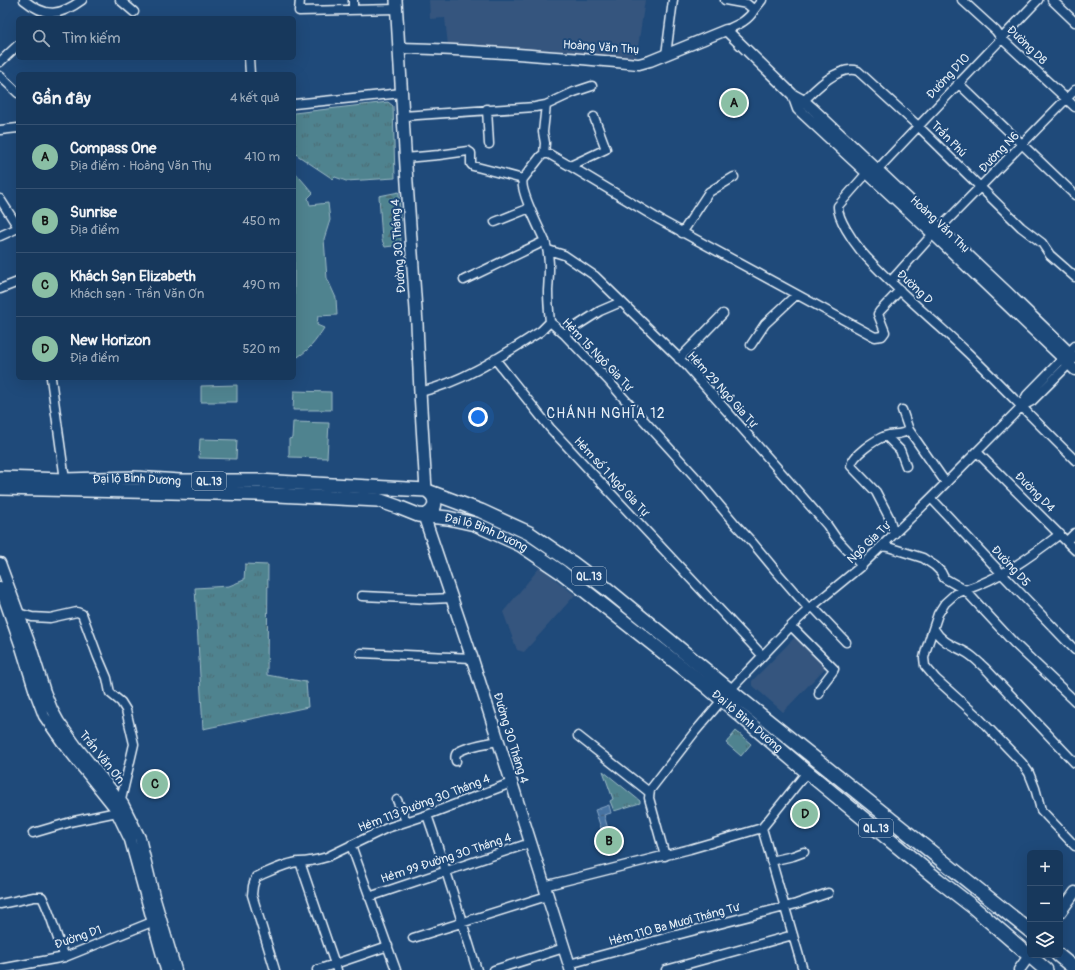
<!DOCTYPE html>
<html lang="vi">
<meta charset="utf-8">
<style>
:root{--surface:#17385c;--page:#244365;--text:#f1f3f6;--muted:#9eacbb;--line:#365272;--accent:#8abfa5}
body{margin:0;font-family:Pangolin,sans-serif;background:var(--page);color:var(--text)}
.controls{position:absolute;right:12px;bottom:12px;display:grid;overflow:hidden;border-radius:6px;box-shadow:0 4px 16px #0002}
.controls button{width:36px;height:36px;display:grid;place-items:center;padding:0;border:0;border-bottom:1px solid var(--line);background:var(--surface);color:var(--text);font:20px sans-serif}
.you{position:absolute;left:478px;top:417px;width:14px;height:14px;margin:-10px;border:3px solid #fff;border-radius:50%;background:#1a73e8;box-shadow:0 0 0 6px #1a73e833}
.badge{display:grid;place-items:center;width:26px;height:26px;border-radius:50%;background:var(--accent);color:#111;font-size:13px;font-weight:700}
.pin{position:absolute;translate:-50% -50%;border:2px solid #fff;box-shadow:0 1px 4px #0006}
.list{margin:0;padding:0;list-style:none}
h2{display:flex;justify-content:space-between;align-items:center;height:52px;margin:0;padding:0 16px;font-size:17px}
h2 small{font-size:13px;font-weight:400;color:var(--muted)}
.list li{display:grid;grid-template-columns:26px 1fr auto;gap:12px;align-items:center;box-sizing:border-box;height:64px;padding:0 16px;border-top:1px solid var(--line)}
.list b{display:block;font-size:15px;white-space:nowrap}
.list p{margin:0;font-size:13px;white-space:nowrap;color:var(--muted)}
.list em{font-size:13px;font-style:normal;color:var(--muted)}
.icon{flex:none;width:22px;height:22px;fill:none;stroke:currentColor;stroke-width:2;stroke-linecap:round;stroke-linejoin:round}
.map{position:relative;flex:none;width:1075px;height:970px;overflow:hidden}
.search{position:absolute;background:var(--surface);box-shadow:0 4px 16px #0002;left:16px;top:16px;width:280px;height:44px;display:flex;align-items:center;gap:10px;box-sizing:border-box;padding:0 14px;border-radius:6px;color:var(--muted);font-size:15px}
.panel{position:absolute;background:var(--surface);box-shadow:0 4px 16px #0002;left:16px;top:72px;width:280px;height:308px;border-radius:6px}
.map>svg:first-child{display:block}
.built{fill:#34557e}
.grass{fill:url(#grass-tufts);stroke:#9cbac4}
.forest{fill:url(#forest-firs);stroke:#9cbac4}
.pitch{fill:#50838f;stroke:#9cbac4}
.water{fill:url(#water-ripples);stroke:#87a5c4}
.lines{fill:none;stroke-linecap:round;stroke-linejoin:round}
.minor-casing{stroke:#e8f1f8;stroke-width:11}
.tertiary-casing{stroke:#e8f1f8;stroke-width:13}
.secondary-casing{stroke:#e8f1f8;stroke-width:14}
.trunk-casing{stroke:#e8f1f8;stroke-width:16}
.minor{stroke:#1f4a7a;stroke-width:8}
.tertiary{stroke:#1f4a7a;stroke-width:10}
.secondary{stroke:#1f4a7a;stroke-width:11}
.trunk{stroke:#1f4a7a;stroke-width:13}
.labels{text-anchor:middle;stroke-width:4;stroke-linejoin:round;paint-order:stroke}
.shield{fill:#1f4a7a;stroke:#acbfd2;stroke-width:1}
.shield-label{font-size:11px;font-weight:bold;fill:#e8f1f8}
.street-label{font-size:12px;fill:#e8f1f8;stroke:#1f4a7a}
.quarter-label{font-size:14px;letter-spacing:1px;fill:#e8f1f8;stroke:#1f4a7a}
</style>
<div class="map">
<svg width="1075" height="970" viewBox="0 0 1075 970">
<defs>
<pattern id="grass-tufts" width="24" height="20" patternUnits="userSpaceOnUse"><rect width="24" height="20" fill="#50838f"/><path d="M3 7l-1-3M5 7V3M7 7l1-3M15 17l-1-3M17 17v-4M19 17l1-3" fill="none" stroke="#4c6b73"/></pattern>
<pattern id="forest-firs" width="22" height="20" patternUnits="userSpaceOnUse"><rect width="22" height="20" fill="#50838f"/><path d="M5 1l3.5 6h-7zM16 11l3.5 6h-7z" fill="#4c6b73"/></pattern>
<pattern id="water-ripples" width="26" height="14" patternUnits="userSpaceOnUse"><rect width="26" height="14" fill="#4773a2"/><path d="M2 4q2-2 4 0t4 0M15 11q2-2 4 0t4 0" fill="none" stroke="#465e76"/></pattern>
</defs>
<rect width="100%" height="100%" fill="#1f4a7a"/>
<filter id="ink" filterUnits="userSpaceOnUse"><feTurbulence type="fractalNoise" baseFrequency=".025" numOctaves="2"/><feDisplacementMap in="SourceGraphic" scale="8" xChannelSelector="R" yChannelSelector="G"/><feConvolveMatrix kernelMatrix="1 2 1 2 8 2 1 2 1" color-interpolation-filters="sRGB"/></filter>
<g filter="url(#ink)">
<path class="built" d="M429,0H645L636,60L448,46L445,18L430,19Z
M540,567L575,595L524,652L517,650L503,612Z
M796,636L828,665L783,712L752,685V681Z"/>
<path class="grass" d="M388,102L393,106L395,178L346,181L335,177L333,179L297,155L294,152V113Z
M245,564L268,565L267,675L306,682L308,707L203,729L195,588L229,586L244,580Z
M736,731L751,744L741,756L726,743Z
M603,771L640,801V803L614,811L610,801L613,799Z"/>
<path class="forest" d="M399,192L401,245L385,247L382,240L379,196Z"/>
<path class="pitch" d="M294,171L313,193L308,198L310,205L328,203L330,220L324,239L327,278L336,298L337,315L318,316L317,325L324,328C316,341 308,352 294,359Z
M237,385V402H201V386Z
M294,391L331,392V410H293Z
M293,422L329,423L327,458L289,457V439L292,438Z
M200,439L237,440L236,459L199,458Z"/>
<path class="water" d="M609,805L611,813L604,815L609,832L603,834L595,810Z"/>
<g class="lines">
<defs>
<path id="minor" d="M24,0C46,18 60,16 82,0
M120,0L134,12
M300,0L299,11L397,9
M353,0V10
M725,0L747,4L754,10C748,21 737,25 726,30
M962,0L996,31L1001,38L1075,107
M1052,0L1075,22
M754,10L762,0
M666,55L673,0
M249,58L250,74
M0,62L18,45
M0,76L18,93
M958,83L1075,195
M294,104L402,93
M801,104C813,91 839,64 858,71L918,126L1021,227L1042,243L1050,255L1075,277
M487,109L489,144
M403,116L535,107L546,105L574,92L592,86
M0,130L18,128
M544,154L545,143L543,132L546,105
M405,158L439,155L468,151L471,153V164L473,166L523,179C519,189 539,228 544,239C551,256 549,274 548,291C548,302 549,312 550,322L564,334L608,380L620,394L699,481L736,525L752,542L776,571L809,609
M570,166L606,149L594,117
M877,170L1038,0
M866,174L838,206C837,218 853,241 861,251C893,288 933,319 968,353C1004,388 1039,425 1075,460
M523,179L541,156L544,154H549L570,166L660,220L875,337L882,336L885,332L878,314L880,311L900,290
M0,199L18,227
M495,222L530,208
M939,229L1075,90
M682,233L709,192L734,177
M0,236L18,228
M548,250L564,255L595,276L688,367L778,469L827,525L836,538L862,566
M464,280L545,241
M891,281L933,234
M0,289L18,282
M564,334L600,311L621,302
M751,345L765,324L796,295
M495,359L550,428L762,655
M679,359L723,314
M51,378L65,480
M420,392C464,382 503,355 541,331L550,322
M1021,407L1032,401L1072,361
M909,430L946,483
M886,436L900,450L906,466
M977,452L1075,550
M931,498L1002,574L1075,650
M894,534L889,517L876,492L851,466C852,455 875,440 885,436C894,433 900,436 909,430L902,410
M1067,541L1075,533
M882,546L888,547L923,558L935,566L941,572L944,578L965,590C1001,578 1030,557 1060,534
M362,596L429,599L452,598
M812,606L846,642
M15,614L18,613L32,617L50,618L77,612L82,614L98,657L107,678L110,693L121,702L126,710L134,744L121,800
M791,626L834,669L833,671L820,688L819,694
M934,629C942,643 955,646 967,653C974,657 979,663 985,668L1075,763
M361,653L472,658
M730,690L791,626L809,609L860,567L931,498L1021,407L1027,395L1075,346
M1075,701L1014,643L965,590L955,594L945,603L938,614L926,650L924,658L925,666L936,679L976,715L1022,763L1029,773L1035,788L1041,810L1075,846
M578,736L649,792
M456,761C455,758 455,754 458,752C467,746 488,743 498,741
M397,800L406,821
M427,815C445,866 461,918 477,970
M762,828L803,970
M33,833L74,821L117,812
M351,845L396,970
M665,856L649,798L650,790L694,733L722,700
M771,861L793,856L804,852
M300,862L337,970
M544,886L690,849L762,828L807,772
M369,897L530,843
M0,904L34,897H42C52,916 56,937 65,957
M413,938L547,896
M569,964L680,934L796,904L828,893
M0,969L65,957L157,920
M275,970L252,895L253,886L256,877C269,872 285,863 299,862C308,862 317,860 327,857L387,828L427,815L511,783
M317,970L388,946
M494,970L564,948
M666,970L793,935"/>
<path id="tertiary" d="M400,48C480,50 559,57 639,64L650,61L726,30L793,95L804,101L812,108L1006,291L1075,358
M793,95L798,109L933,234L1075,370
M0,563L31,647L45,692L52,709L59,722L77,747L123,804L140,838L154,896L176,970
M0,587L21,647L35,692L44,716L62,742L114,807L130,840L166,970
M1060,913L1075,892
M1019,970L1029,956"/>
<path id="secondary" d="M396,0L407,183L417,324L420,392L426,490
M424,516L472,658L571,970"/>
<g id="trunk">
<path id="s1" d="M0,478L65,480L134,478L180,481H258L426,490C438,496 438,511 424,516"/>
<path id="s2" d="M0,488L257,494L378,500L398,507L418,515L448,518L475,524L521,545L561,572L706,686L807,772L937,879L973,907L1046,970"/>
<path d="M430,492L481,511L529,533L571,562L607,589L737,696L1030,931"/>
<path d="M1058,955L1075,969"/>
</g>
</defs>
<use href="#minor" class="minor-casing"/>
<use href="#tertiary" class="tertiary-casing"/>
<use href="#secondary" class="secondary-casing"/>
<use href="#trunk" class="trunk-casing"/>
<use href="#minor" class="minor"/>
<use href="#tertiary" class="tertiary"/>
<use href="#secondary" class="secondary"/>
<use href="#trunk" class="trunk"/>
</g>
</g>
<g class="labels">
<g class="shield">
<rect x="192" y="472" width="34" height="18" rx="3"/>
<rect x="572" y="567" width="34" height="18" rx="3"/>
<rect x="859" y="819" width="34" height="18" rx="3"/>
</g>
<g class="shield-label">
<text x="209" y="485">QL.13</text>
<text x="589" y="580">QL.13</text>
<text x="876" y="832">QL.13</text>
</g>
<g class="street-label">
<text transform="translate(1027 45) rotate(44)" y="4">Đường D8</text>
<text transform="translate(601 47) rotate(4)" y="4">Hoàng Văn Thụ</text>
<text transform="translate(948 76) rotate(-47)" y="4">Đường D10</text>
<text transform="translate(949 139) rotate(45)" y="4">Trần Phú</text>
<text transform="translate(999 152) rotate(-46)" y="4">Đường N6</text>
<text transform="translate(940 224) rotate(43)" y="4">Hoàng Văn Thụ</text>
<text transform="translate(398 246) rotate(-94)" y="4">Đường 30 Tháng 4</text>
<text transform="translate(915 287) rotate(43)" y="4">Đường D</text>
<text transform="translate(598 355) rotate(46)" y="4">Hẻm 15 Ngô Gia Tự</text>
<text transform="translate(723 390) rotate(48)" y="4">Hẻm 29 Ngô Gia Tự</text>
<text transform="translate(612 477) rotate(47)" y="4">Hẻm số 1 Ngô Gia Tự</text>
<text dy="4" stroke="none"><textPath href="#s1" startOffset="137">Đại lộ Bình Dương</textPath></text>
<text transform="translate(1035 492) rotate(45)" y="4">Đường D4</text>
<text dy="4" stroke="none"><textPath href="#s2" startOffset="492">Đại lộ Bình Dương</textPath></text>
<text transform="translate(869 542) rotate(-44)" y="4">Ngô Gia Tự</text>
<text transform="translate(1011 566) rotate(47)" y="4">Đường D5</text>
<text dy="4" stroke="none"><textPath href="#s2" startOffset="816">Đại lộ Bình Dương</textPath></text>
<text transform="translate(511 738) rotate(73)" y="4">Đường 30 Tháng 4</text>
<text transform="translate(102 757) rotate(51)" y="4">Trần Văn Ơn</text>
<text transform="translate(424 803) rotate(-21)" y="4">Hẻm 113 Đường 30 Tháng 4</text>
<text transform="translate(446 858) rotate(-18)" y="4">Hẻm 99 Đường 30 Tháng 4</text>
<text transform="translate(674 924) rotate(-15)" y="4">Hẻm 110 Ba Mươi Tháng Tư</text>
<text transform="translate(78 937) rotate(-19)" y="4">Đường D1</text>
</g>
<g class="quarter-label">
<text x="606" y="418">CHÁNH NGHĨA 12</text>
</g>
</g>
</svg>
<div class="controls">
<button>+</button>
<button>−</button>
<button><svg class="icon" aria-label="layers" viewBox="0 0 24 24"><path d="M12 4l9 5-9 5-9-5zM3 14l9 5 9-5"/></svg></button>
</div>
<div class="you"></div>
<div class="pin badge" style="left:734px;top:103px">A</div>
<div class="pin badge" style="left:609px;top:841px">B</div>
<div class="pin badge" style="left:155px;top:784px">C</div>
<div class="pin badge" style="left:805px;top:814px">D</div>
<div class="search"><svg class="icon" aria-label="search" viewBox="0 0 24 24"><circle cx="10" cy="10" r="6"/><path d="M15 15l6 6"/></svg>Tìm kiếm</div>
<section class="panel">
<h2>Gần đây<small>4 kết quả</small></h2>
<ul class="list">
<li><span class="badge">A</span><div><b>Compass One</b><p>Địa điểm · Hoàng Văn Thụ</p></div><em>410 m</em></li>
<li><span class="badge">B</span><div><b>Sunrise</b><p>Địa điểm</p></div><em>450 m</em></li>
<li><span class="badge">C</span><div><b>Khách Sạn Elizabeth</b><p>Khách sạn · Trần Văn Ơn</p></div><em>490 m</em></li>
<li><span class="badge">D</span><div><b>New Horizon</b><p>Địa điểm</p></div><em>520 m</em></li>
</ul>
</section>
</div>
